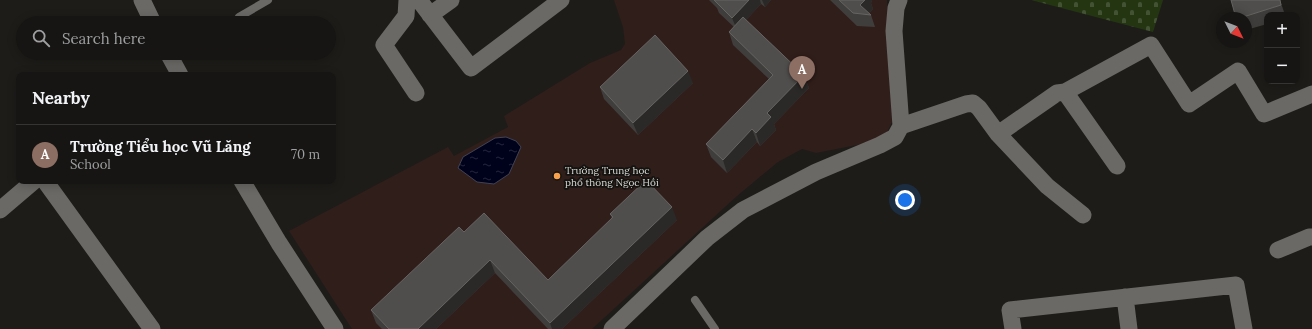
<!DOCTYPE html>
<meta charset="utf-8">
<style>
:root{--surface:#161513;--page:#232221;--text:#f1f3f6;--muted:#9e9fa0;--line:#353433;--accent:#0b8043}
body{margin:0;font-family:Lora,serif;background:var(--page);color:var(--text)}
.controls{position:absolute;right:12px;top:12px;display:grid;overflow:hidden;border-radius:8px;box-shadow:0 2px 10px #0003}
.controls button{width:36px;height:36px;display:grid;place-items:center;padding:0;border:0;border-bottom:1px solid var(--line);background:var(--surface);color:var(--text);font:20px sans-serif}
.compass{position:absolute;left:1216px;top:12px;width:36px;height:36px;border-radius:50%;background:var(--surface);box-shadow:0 2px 10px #0003;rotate:132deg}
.you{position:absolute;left:905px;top:200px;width:14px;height:14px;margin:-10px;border:3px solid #fff;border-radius:50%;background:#1a73e8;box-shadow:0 0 0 6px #1a73e833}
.badge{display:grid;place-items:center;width:26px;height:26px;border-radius:50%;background:var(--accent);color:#fff;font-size:13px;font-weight:700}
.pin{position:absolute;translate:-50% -33px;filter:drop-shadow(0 1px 2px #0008)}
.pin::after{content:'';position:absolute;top:21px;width:14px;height:12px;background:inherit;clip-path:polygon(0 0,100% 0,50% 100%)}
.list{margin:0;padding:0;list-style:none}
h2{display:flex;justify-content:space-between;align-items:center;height:52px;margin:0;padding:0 16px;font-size:17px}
h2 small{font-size:13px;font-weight:400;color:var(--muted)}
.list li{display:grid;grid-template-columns:26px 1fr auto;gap:12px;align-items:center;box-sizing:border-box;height:60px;padding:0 16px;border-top:1px solid var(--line)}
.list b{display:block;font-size:15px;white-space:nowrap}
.list p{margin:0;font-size:13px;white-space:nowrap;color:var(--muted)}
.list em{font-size:13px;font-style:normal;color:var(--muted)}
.icon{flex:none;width:22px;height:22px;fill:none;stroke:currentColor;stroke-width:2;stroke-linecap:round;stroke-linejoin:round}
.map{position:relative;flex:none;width:1312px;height:329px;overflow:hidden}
.search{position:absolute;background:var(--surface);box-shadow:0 2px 10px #0003;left:16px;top:16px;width:320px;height:44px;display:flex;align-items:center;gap:10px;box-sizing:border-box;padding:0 14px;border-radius:22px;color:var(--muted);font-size:15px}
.panel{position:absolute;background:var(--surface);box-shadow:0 2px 10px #0003;left:16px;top:72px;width:320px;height:112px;border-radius:8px}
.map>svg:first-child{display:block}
.education{fill:#301e1a}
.cemetery{fill:url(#cemetery-stones)}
.water{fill:url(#water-ripples);stroke:#414254}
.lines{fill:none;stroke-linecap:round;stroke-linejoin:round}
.lane{stroke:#6b6966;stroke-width:8}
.street{stroke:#6b6966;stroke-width:17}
.wall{fill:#403e3c}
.shaded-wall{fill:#2b2927}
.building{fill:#504e4c;stroke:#666462}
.poi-dot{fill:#f9a04d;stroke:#141310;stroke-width:1.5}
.labels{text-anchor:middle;stroke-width:3.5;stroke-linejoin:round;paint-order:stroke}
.poi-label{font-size:10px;fill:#d9d8d6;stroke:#141310;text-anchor:start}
</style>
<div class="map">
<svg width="1312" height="329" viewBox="0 0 1312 329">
<defs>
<pattern id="cemetery-stones" width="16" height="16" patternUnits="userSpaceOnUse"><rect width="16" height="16" fill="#233611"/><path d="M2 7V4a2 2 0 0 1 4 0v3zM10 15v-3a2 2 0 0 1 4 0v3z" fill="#425233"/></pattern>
<pattern id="water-ripples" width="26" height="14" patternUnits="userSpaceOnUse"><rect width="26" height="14" fill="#00021c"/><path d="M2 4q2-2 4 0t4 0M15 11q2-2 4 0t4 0" fill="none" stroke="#25263c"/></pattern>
</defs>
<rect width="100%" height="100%" fill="#1d1c19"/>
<path class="education" d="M614,0H887L892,122L883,140L816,153L802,149L778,162L737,196L592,329H352L289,231L448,147L454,156L508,127L504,116L590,63L621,50L625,44L623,27Z"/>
<path class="cemetery" d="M1031,0H1163L1153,32Z"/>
<path class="water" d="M506,137L516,141L521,147L509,174L494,184L477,182L458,168L463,157L495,138Z"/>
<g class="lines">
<path class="lane" d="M239,17L268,0
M695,300L715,329"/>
<path class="street" d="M142,0L153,23
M407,0L406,16L384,45L416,93
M419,0L471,68L561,0
M430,15L451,0
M168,53L180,75
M1065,92L1117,166
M901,126L966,104L973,103L979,108L998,134L1047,186L1083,215
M998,134L1057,93L1065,92L1151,45L1189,104L1238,71L1264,114L1312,94
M45,181L152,329
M242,181L279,243L335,329
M0,210L34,181
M1278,250L1309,237H1312
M1125,297L1129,329
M612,329L707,238L743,210L816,172L880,145L895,137L901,126L894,31L896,8L899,0
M1013,329L1010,310L1236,285L1244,329"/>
</g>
<path class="wall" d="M709,0H771L765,7L761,4L746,20L804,75L809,88L774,124L776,130L760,146L757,142L727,173L711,157L706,144L769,79L733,45L729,32L734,27L719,13L717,8Z
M830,0H872V1L871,3L873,9L869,13L871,15L875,27L857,26Z
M1231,0H1280L1285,15H1267V24L1246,30V18H1236Z
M693,83L638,135L604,99L600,87Z
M610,214L677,220L562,329H548L495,273L436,329H382L376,323L371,310L464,232L548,280L612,219Z"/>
<path class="shaded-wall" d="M749,0H760L761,4L737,30L732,18Z
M762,0H771L765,7Z
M865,0H872V1L871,3L873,9L868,14L860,5Z
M688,71L693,83L638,135L633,123Z
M804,75L809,88L774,124L776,130L760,146L756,133L767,113Z
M752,129L757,142L727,173L723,160Z
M672,207L677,220L562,329H552L550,323Z
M490,260L495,273L436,329H418Z"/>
<path class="building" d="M714,0H749L732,18Z
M839,0H865L860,5L871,15L853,13Z
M1231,0H1280L1281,5L1240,18H1236Z
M743,17L804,75L767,113L771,117L756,133L752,129L723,160L706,144L773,75L729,32Z
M655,35L688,71L633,123L600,87Z
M646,180L672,207L550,323L490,260L418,329H389L371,310L459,227L464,232L484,213L548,280L613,217L610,214Z"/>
<circle class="poi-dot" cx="557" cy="176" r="4"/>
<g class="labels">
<g class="poi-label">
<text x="565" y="174">Trường Trung học<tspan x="565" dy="12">phổ thông Ngọc Hồi</tspan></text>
</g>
</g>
</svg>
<div class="controls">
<button>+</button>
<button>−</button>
</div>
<svg class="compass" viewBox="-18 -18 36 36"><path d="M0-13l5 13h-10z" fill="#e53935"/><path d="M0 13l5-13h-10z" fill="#9e9fa0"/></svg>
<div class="you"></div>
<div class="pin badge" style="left:802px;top:89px;background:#8d6e63">A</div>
<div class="search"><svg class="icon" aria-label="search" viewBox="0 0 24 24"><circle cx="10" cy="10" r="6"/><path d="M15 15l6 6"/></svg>Search here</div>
<section class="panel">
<h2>Nearby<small></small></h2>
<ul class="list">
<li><span class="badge" style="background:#8d6e63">A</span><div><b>Trường Tiểu học Vũ Lăng</b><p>School</p></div><em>70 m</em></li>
</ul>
</section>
</div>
